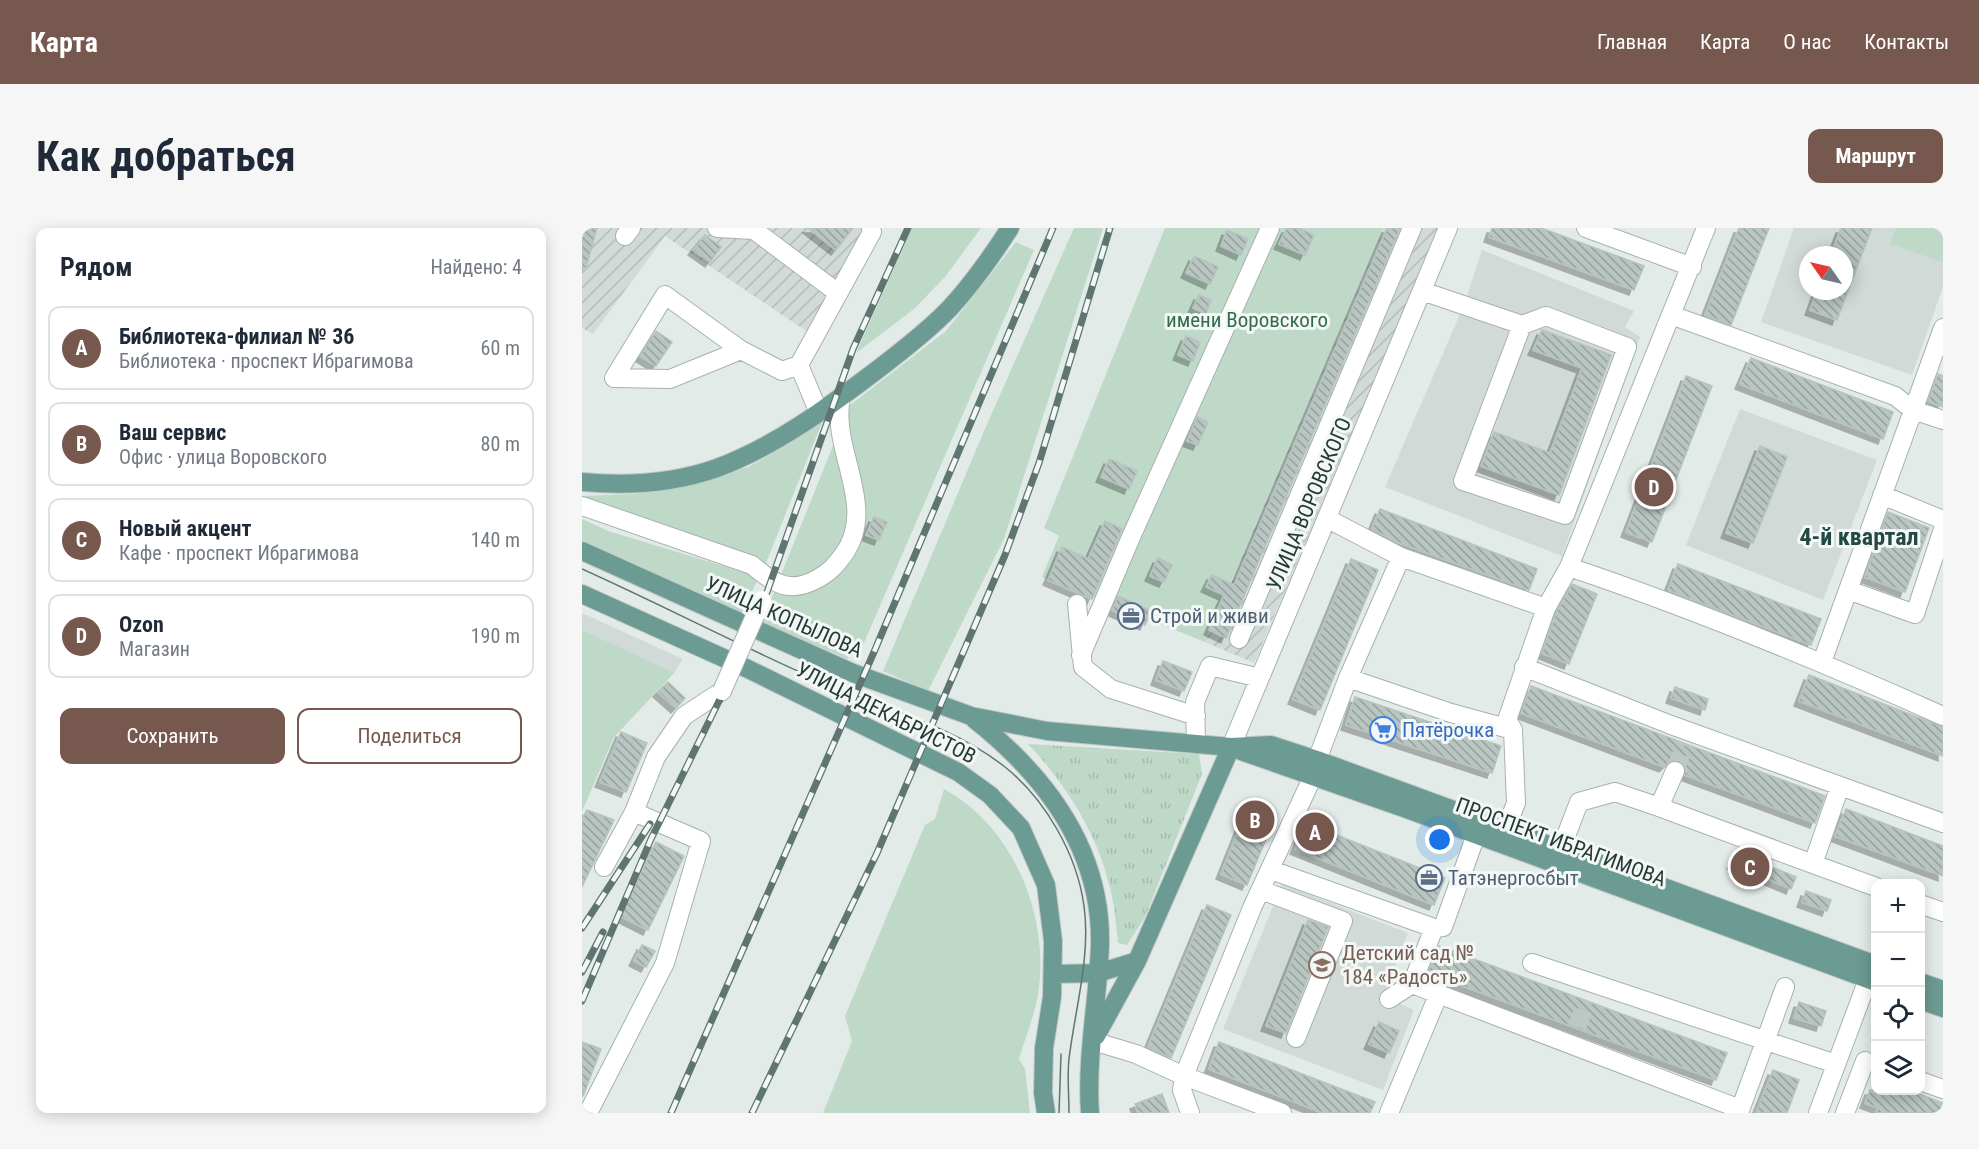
<!DOCTYPE html>
<html lang="ru">
<meta charset="utf-8">
<style>
:root{--surface:#fff;--page:#f6f6f7;--text:#1f2937;--muted:#747a83;--line:#e0e1e3;--accent:#76584e}
body{margin:0;font-family:"Roboto Condensed",sans-serif;background:var(--page);color:var(--text)}
.controls{position:absolute;right:18px;bottom:18px;display:grid;overflow:hidden;border-radius:12px;box-shadow:0 3px 15px #0003}
.controls button{width:54px;height:54px;display:grid;place-items:center;padding:0;border:0;border-bottom:2px solid var(--line);background:var(--surface);color:var(--text);font:30px sans-serif}
.compass{position:absolute;left:1217px;top:18px;width:54px;height:54px;border-radius:50%;background:var(--surface);box-shadow:0 3px 15px #0003;rotate:304deg}
.you{position:absolute;left:858px;top:612px;width:21px;height:21px;margin:-15px;border:4px solid #fff;border-radius:50%;background:#1a73e8;box-shadow:0 0 0 9px #1a73e833}
.badge{display:grid;place-items:center;width:39px;height:39px;border-radius:50%;background:var(--accent);color:#fff;font-size:20px;font-weight:700}
.pin{position:absolute;translate:-50% -50%;border:3px solid #fff;box-shadow:0 2px 6px #0006}
.list{margin:0;padding:0;list-style:none}
h2{display:flex;justify-content:space-between;align-items:center;height:78px;margin:0;padding:0 24px;font-size:26px}
h2 small{font-size:20px;font-weight:400;color:var(--muted)}
.list li{display:grid;grid-template-columns:39px 1fr auto;gap:18px;align-items:center;box-sizing:border-box;height:84px;margin:0 12px 12px;padding:0 12px;border:2px solid var(--line);border-radius:12px}
.list b{display:block;font-size:22px;white-space:nowrap}
.list p{margin:0;font-size:20px;white-space:nowrap;color:var(--muted)}
.list em{font-size:20px;font-style:normal;color:var(--muted)}
.actions{display:flex;gap:12px;padding:18px 24px}
.actions a{flex:1;padding:14px 0;border:2px solid var(--accent);border-radius:12px;text-align:center;font-size:21px;color:var(--accent)}
.actions .main{background:var(--accent);color:#fff}
.icon{flex:none;width:33px;height:33px;fill:none;stroke:currentColor;stroke-width:2;stroke-linecap:round;stroke-linejoin:round}
.map{position:relative;flex:none;width:1361px;height:885px;overflow:hidden;border-radius:12px}
header{display:flex;align-items:center;gap:36px;box-sizing:border-box;height:84px;padding:0 30px;background:var(--accent);color:#fff}
header strong{font-size:28px}
nav{display:flex;gap:33px;margin-inline-start:auto;font-size:21px}
.intro{display:flex;align-items:center;justify-content:space-between;box-sizing:border-box;height:144px;padding:0 36px}
h1{margin:0;font-size:42px}
.button{padding:15px 27px;border-radius:12px;background:var(--accent);color:#fff;font-size:21px;font-weight:700}
main{display:flex;gap:36px;padding:0 36px}
aside{flex:1;background:var(--surface);border-radius:12px;box-shadow:0 3px 15px #0003}
.map>svg:first-child{display:block}
.built{fill:#d1dad7;fill-rule:evenodd}
.industrial{fill:url(#industrial-furrows)}
.green{fill:#bed9c8}
.park{fill:url(#park-tufts)}
.building{fill:url(#building-back-hatch);stroke:#b6c3bf;stroke-width:1.5;filter:url(#shadow)}
.lines{fill:none;stroke-linecap:round;stroke-linejoin:round}
.minor-tunnel{stroke:#bcc8c4;stroke-width:18;stroke-dasharray:18 9;stroke-linecap:butt}
.minor-casing{stroke:#a6b2af;stroke-width:20}
.major-casing{stroke:#c2c8c7;stroke-width:20}
.minor{stroke:#fff;stroke-width:18}
.major{stroke:#6c9b93;stroke-width:18}
.tram{stroke:#5f7571;stroke-width:1.5}
.rail-casing{stroke:#5f7571;stroke-width:7}
.rail{stroke:#f3f8f6;stroke-width:4.5;stroke-dasharray:14;stroke-linecap:butt}
.minor-bridge-casing{stroke:#a6b2af;stroke-width:20;stroke-linecap:butt}
.minor-bridge{stroke:#fff;stroke-width:18}
.labels{text-anchor:middle;stroke-width:6;stroke-linejoin:round;paint-order:stroke}
.park-label{font-size:21px;fill:#346c4e;stroke:#f3f8f6}
.street-label{font-size:21px;fill:#253a36;stroke:#f3f8f6}
.service-label{font-size:21px;fill:#4e5e75;stroke:#f3f8f6;text-anchor:start}
.shop-label{font-size:21px;fill:#366cbe;stroke:#f3f8f6;text-anchor:start}
.education-label{font-size:21px;fill:#785e54;stroke:#f3f8f6;text-anchor:start}
.quarter-label{font-size:24px;font-weight:bold;fill:#234943;stroke:#f3f8f6}
</style>
<header>
<strong>Карта</strong>
<nav><a>Главная</a><a>Карта</a><a>О нас</a><a>Контакты</a></nav>
</header>
<div class="intro"><h1>Как добраться</h1><a class="button">Маршрут</a></div>
<main>
<aside>
<h2>Рядом<small>Найдено: 4</small></h2>
<ul class="list">
<li><span class="badge">A</span><div><b>Библиотека-филиал № 36</b><p>Библиотека · проспект Ибрагимова</p></div><em>60 m</em></li>
<li><span class="badge">B</span><div><b>Ваш сервис</b><p>Офис · улица Воровского</p></div><em>80 m</em></li>
<li><span class="badge">C</span><div><b>Новый акцент</b><p>Кафе · проспект Ибрагимова</p></div><em>140 m</em></li>
<li><span class="badge">D</span><div><b>Ozon</b><p>Магазин</p></div><em>190 m</em></li>
</ul>
<div class="actions"><a class="main">Сохранить</a><a>Поделиться</a></div>
</aside>
<div class="map">
<svg width="1361" height="885" viewBox="0 0 1361 885">
<defs>
<pattern id="industrial-furrows" width="10" height="10" patternUnits="userSpaceOnUse" patternTransform="scale(1.5)"><rect width="10" height="10" fill="#d1dad7"/><path d="M-1 1l2-2M0 10L10 0M9 11l2-2" fill="none" stroke="#b3bcb9"/></pattern>
<pattern id="park-tufts" width="24" height="20" patternUnits="userSpaceOnUse" patternTransform="scale(1.5)"><rect width="24" height="20" fill="#bed9c8"/><path d="M3 7l-1-3M5 7V3M7 7l1-3M15 17l-1-3M17 17v-4M19 17l1-3" fill="none" stroke="#a3bbac"/></pattern>
<pattern id="building-back-hatch" width="6" height="6" patternUnits="userSpaceOnUse" patternTransform="scale(1.5)"><rect width="6" height="6" fill="#b8c5c1"/><path d="M-1 5l2 2M0 0l6 6M5-1l2 2" fill="none" stroke="#95a19e"/></pattern>
<filter id="shadow"><feDropShadow dx="-5" dy="5" stdDeviation="0" flood-color="#0004"/></filter>
</defs>
<rect width="100%" height="100%" fill="#e2ebe8"/>
<path class="built" d="M1212,0H1361V59L1330,147L1179,94ZM1226,27H1262V63H1226Z
M900,22L1052,83L1043,99L1058,109L980,328L803,259L882,77Z
M1158,181L1295,232L1241,372L1104,317Z
M0,385L101,431L92,445L32,509L0,583Z
M700,656L826,705L802,768L832,782L801,862L641,801Z"/>
<path class="industrial" d="M0,0H287L230,107L83,8L11,106L0,100Z
M802,0H857L672,435L623,414Z"/>
<path class="green" d="M330,0H399L363,49L332,81L274,125Z
M492,0H521L422,311L346,463L301,443L402,203Z
M583,0H802L623,414L460,349L477,308L462,300Z
M1314,0H1361V34L1308,16Z
M434,14L452,22L281,417L265,431L180,394L267,178L364,103Z
M241,192L184,335L67,297L0,268L52,266L104,256L166,239L209,215Z
M0,291L26,303L171,347L175,353L159,387L0,313Z
M0,402L92,445L32,509L0,583Z
M362,561C431,599 466,684 457,760C454,785 444,807 437,831L443,841L448,885H241L270,813L263,788L343,597L353,591Z"/>
<path class="park" d="M446,516L617,526L620,546L563,689L545,717L536,715C534,698 533,680 529,664C517,608 484,556 446,516Z"/>
<path class="building" d="M0,0H15L4,40L0,39Z
M226,0H271L254,22Z
M705,0H717L732,7L723,27L697,16Z
M805,0H818L644,410L627,402L642,367L624,359L630,347L652,357Z
M910,0H959L1062,38L1052,62L907,9Z
M1157,0H1187L1149,97L1123,87Z
M1259,0H1290L1255,92L1228,82L1235,63H1262V27H1249Z
M645,2L666,11L659,27L639,18Z
M123,7L139,19L128,34L111,22Z
M612,28L636,39L628,56L604,45Z
M617,67L629,72L624,86L611,80Z
M960,102L1029,127L977,267L899,238L912,204L968,225L1000,140L951,122Z
M74,103L90,114L74,138L58,128Z
M604,108L618,114L611,133L596,127Z
M1169,130L1311,184L1301,211L1158,156Z
M1356,146L1361,148V179L1346,173Z
M1104,148L1130,158L1070,314L1044,304Z
M615,189L626,194L616,217L605,213Z
M1178,218L1205,229L1171,315L1144,305Z
M527,231L555,243L547,261L519,249Z
M798,281L955,341L947,362L815,314L790,301Z
M1306,284L1347,300L1323,364L1283,349Z
M292,289L305,294L297,312L284,307Z
M523,293L540,301L510,371L466,352L480,319L506,331Z
M576,330L590,337L582,354L568,348Z
M769,331L796,342L738,482L711,471Z
M1096,336L1239,391L1229,417L1086,362Z
M990,356L1015,366L987,436L960,425L975,383Z
M536,368L569,383L563,397L530,382Z
M581,433L610,444L602,463L574,452Z
M1227,447L1361,499V528L1217,473Z
M86,454L103,470L94,480L76,464Z
M949,458L1243,568L1233,595L1103,547L1102,537L1097,533L1087,534L1082,539L939,485Z
M1093,459L1126,471L1123,482L1089,470Z
M773,469L919,518L910,545L764,497Z
M39,504L65,515L44,564L18,554Z
M667,576L694,587L665,657L639,646Z
M1264,581L1361,618V648L1253,608Z
M5,582L32,592L0,659V591Z
M724,595L863,650L852,677L713,621Z
M74,614L102,628L66,702L38,688Z
M1155,625L1214,649L1209,661L1150,636Z
M1224,663L1249,672L1245,683L1220,674Z
M625,677L649,687L589,830L566,819Z
M726,692L746,699L704,805L684,798Z
M60,717L73,723L64,739L52,733Z
M857,718L1145,825L1134,852L846,745Z
M1217,774L1244,783L1239,798L1212,790Z
M797,794L817,803L807,825L787,816Z
M0,814L19,821L1,868H0Z
M637,814L793,874L788,885H741L627,841Z
M1191,842L1217,852L1205,885H1174Z
M1288,862H1327L1361,875V885H1294L1296,880L1283,875Z
M580,866L587,885H556L553,876Z"/>
<g class="lines">
<path class="minor-tunnel" d="M1093,543L1103,516
M995,799L1005,772"/>
<defs>
<path id="minor" d="M135,0L172,2L256,65
M1004,0L1110,39
M43,8L49,0
M840,63L940,97L964,88L1045,119L983,287L881,253L940,97
M1089,87L1313,168L1331,182L1361,192
M159,122L83,67L32,150L88,151L159,122L200,143L217,137L290,4L289,0
M217,137L237,185
M1300,267L1361,292
M0,278L170,337C192,356 208,366 235,351C248,344 253,338 262,326C296,277 248,222 259,169
M746,291L819,329L964,380
M987,339C1115,382 1238,433 1361,488
M1266,362L1333,386L1361,301
M495,376L501,439L529,461L614,488
M657,411L830,0
M499,427L549,309L688,0
M1240,434L1361,100
M942,439L1089,497L1361,595
M766,450L869,485L931,502L934,575L924,600
M931,502L925,492L964,380L987,339L1124,0
M614,516L613,474L628,438L678,450
M649,519L866,0
M735,532L766,450L819,329
M1077,579L1231,636L1258,558
M979,621L997,574L1033,564L1077,579L1093,543
M1231,636L1294,659
M22,639L52,584L74,529L102,488L140,463
M689,642L852,700L861,699L894,607
M679,662L761,693L714,810
M1338,676L1361,684
M950,735L1254,836
M830,756L1158,881
M807,771L830,756L852,700
M511,813L554,826L602,848L600,862L608,885
M1338,853L1361,861
M6,885L83,735L119,613L52,584
M700,885L602,848L670,680L731,548
M807,885L857,765
M1157,885L1203,759
M1236,885L1291,738
M1263,885L1283,833"/>
<path id="major" d="M0,254C45,258 93,255 135,240C194,218 245,180 295,142C320,123 346,103 368,80C391,55 410,28 428,0
M0,323L271,445L389,488L465,503L649,519L689,517L735,532L1294,737
M0,366L166,441L376,544L408,567L439,600L464,657L471,713L470,769L462,820L461,865L464,885
M392,491C464,548 520,622 518,717C516,773 504,829 508,885
M659,523L822,580L1294,754
M472,746L516,745L555,733
M1338,754L1361,762
M1338,772L1361,780
M514,808L555,733L649,519"/>
</defs>
<use href="#minor" class="minor-casing"/>
<use href="#major" class="major-casing"/>
<use href="#minor" class="minor"/>
<use href="#major" class="major"/>
<path class="tram" d="M0,341C80,377 158,418 238,453C299,480 370,497 423,539C463,571 495,626 502,678C509,728 493,781 487,831C485,848 487,867 487,885
M477,885L479,826"/>
<defs>
<path id="rail" d="M0,700L68,596
M0,744L21,704
M0,773L69,611L140,467L184,367L271,121L326,0
M89,885L292,424L471,0
M170,885L295,625L423,327L457,235L528,0"/>
</defs>
<use href="#rail" class="rail-casing"/>
<use href="#rail" class="rail"/>
<defs>
<path id="minor-bridge" d="M140,463L180,372"/>
</defs>
<use href="#minor-bridge" class="minor-bridge-casing"/>
<use href="#minor-bridge" class="minor-bridge"/>
</g>
<defs>
<symbol id="office-ring" viewBox="-11 -11 22 22"><circle r="9.5" fill="#f3f8f6" stroke="#5c6f8a" stroke-width="1.5"/><path d="M-6-3h4V-5.5h4V-3h4V5H-6ZM-1-4.5V-3h2v-1.5ZM-6 0V1H6V0Z" fill="#5c6f8a"/></symbol>
<symbol id="supermarket-ring" viewBox="-11 -11 22 22"><circle r="9.5" fill="#f3f8f6" stroke="#3f7fe0" stroke-width="1.5"/><path d="M-6-5.5h2.5l.6 2H6L4.5 2H-2.5L-4.4-4H-6ZM-1.5 3.2a1.3 1.3 0 1 0 .1 0ZM3 3.2a1.3 1.3 0 1 0 .1 0Z" fill="#3f7fe0"/></symbol>
<symbol id="school-ring" viewBox="-11 -11 22 22"><circle r="9.5" fill="#f3f8f6" stroke="#8d6e63" stroke-width="1.5"/><path d="M0-5L7-2L0 1L-7-2ZM-4 1L0 2.5L4 1V4Q0 6-4 4Z" fill="#8d6e63"/></symbol>
</defs>
<g fill-rule="evenodd">
<use href="#office-ring" x="534" y="373" width="30" height="30"/>
<use href="#supermarket-ring" x="786" y="487" width="30" height="30"/>
<use href="#office-ring" x="832" y="635" width="30" height="30"/>
<use href="#school-ring" x="725" y="722" width="30" height="30"/>
</g>
<g class="labels">
<g class="park-label">
<text x="665" y="99">имени Воровского</text>
</g>
<g class="street-label">
<text transform="translate(727 276) rotate(-67)" y="7">УЛИЦА ВОРОВСКОГО</text>
<text transform="translate(202 389) rotate(24)" y="7">УЛИЦА КОПЫЛОВА</text>
<text transform="translate(304 485) rotate(27)" y="7">УЛИЦА ДЕКАБРИСТОВ</text>
<text transform="translate(979 614) rotate(20)" y="7">ПРОСПЕКТ ИБРАГИМОВА</text>
</g>
<g class="service-label">
<text x="568" y="395">Строй и живи</text>
<text x="866" y="657">Татэнергосбыт</text>
</g>
<g class="shop-label">
<text x="820" y="509">Пятёрочка</text>
</g>
<g class="education-label">
<text x="760" y="732">Детский сад №<tspan x="760" dy="24">184 «Радость»</tspan></text>
</g>
<g class="quarter-label">
<text x="1277" y="317">4-й квартал</text>
</g>
</g>
</svg>
<div class="controls">
<button>+</button>
<button>−</button>
<button><svg class="icon" aria-label="locate" viewBox="0 0 24 24"><circle cx="12" cy="12" r="6"/><path d="M12 2v4M12 18v4M2 12h4M18 12h4"/></svg></button>
<button><svg class="icon" aria-label="layers" viewBox="0 0 24 24"><path d="M12 4l9 5-9 5-9-5zM3 14l9 5 9-5"/></svg></button>
</div>
<svg class="compass" viewBox="-18 -18 36 36"><path d="M0-13l5 13h-10z" fill="#e53935"/><path d="M0 13l5-13h-10z" fill="#747a83"/></svg>
<div class="you"></div>
<div class="pin badge" style="left:733px;top:604px">A</div>
<div class="pin badge" style="left:673px;top:592px">B</div>
<div class="pin badge" style="left:1168px;top:639px">C</div>
<div class="pin badge" style="left:1072px;top:259px">D</div>
</div>
</main>
